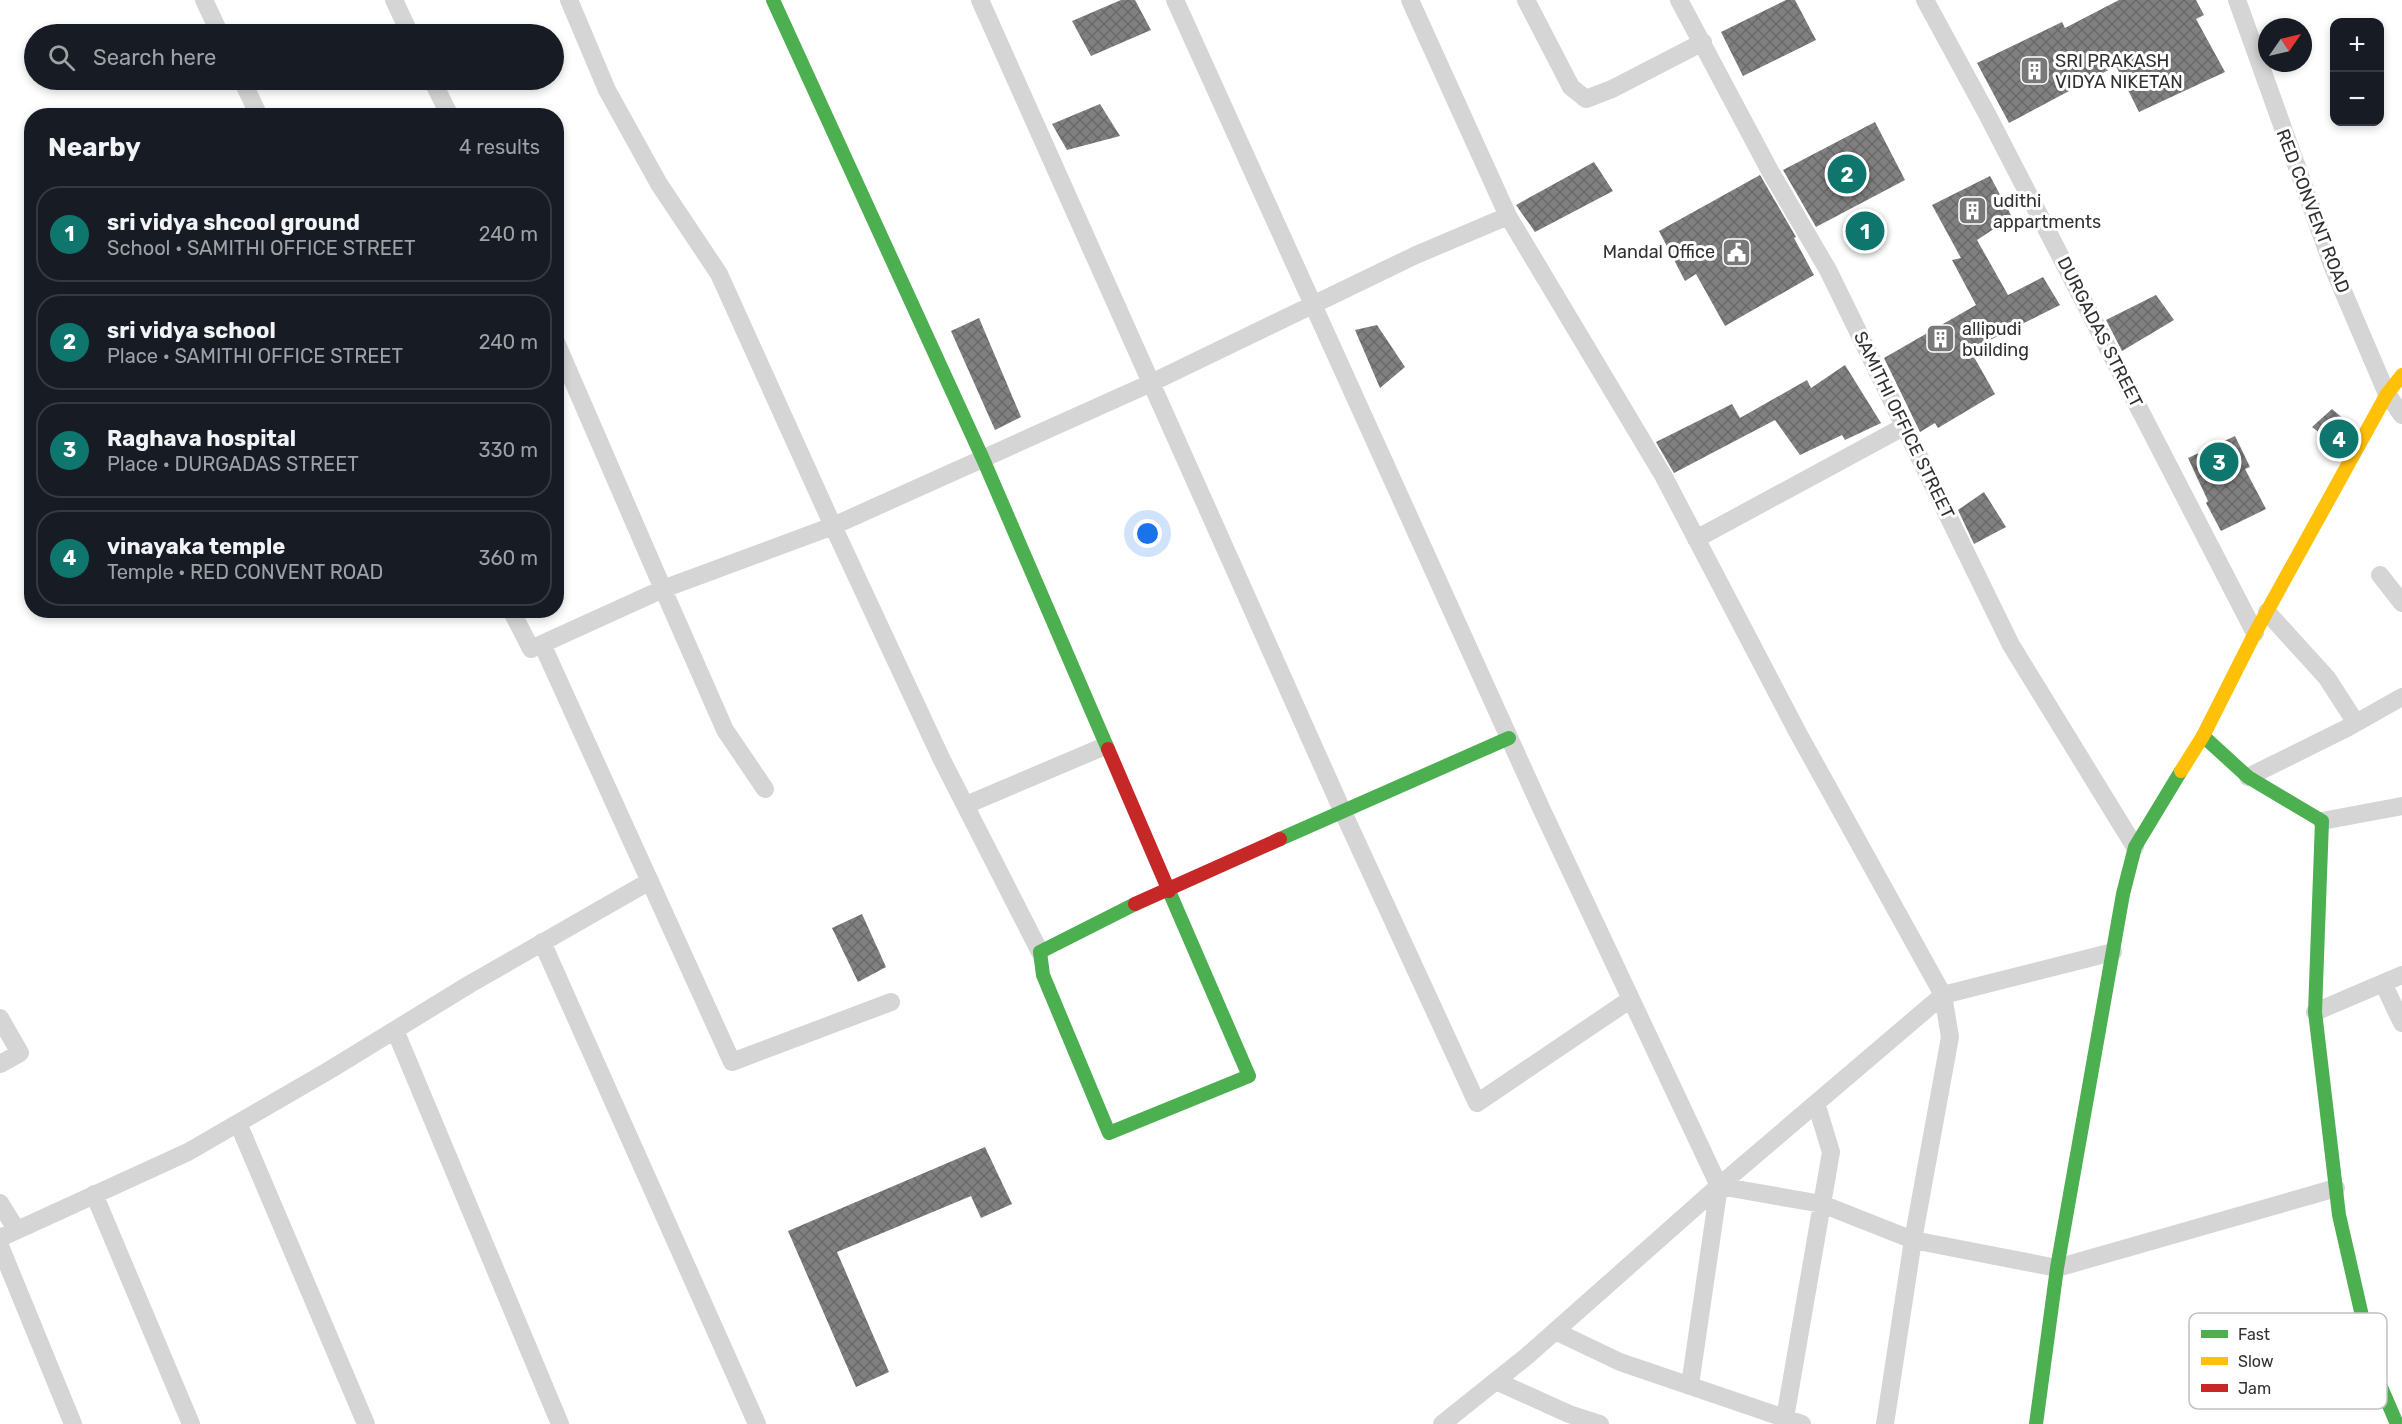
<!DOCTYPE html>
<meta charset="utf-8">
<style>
:root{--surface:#171b24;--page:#20242c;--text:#f1f3f6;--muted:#9ea1a6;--line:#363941;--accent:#0f766e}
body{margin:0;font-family:Rubik,sans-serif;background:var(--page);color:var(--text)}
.controls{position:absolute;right:18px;top:18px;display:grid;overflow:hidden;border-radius:12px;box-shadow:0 3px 9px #0003}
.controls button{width:54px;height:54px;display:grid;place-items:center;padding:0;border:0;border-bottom:2px solid var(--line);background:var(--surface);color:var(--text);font:30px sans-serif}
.compass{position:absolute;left:2258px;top:18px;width:54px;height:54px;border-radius:50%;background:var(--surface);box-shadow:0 3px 9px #0003;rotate:56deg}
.you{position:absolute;left:1148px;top:534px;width:21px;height:21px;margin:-15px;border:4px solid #fff;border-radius:50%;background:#1a73e8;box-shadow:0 0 0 9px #1a73e833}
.badge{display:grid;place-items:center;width:39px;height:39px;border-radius:50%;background:var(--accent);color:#fff;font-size:20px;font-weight:700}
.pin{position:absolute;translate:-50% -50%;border:3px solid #fff;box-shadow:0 2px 6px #0006}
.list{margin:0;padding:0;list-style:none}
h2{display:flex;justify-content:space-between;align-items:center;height:78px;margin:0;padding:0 24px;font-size:26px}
h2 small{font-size:20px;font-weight:400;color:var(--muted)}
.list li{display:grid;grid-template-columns:39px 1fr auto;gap:18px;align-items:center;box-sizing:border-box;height:96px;margin:0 12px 12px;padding:0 12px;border:2px solid var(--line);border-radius:24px}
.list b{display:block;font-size:22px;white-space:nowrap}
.list p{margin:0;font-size:20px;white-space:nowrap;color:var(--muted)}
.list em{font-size:20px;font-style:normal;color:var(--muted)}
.icon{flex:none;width:33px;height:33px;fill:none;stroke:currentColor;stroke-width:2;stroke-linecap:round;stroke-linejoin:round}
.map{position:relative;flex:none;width:2402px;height:1424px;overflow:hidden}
.search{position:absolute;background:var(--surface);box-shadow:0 3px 9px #0003;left:24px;top:24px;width:540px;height:66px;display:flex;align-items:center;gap:15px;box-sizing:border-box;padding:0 21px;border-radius:33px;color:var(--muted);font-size:22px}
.panel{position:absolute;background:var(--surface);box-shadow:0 3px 9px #0003;left:24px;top:108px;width:540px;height:510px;border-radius:24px}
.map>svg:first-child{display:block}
.building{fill:url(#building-cross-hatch)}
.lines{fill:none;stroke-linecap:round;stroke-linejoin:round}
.street{stroke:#d5d5d5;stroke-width:18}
.fast{stroke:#4caf50;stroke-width:14}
.slow{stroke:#ffc107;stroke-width:14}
.jam{stroke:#c62828;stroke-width:14}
.labels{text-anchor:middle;stroke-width:6;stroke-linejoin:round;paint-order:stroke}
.poi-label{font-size:18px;fill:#313131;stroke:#fff;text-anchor:start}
.street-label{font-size:18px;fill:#313131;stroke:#fff}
.key{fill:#fff;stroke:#c1c1c1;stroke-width:1.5}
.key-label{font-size:16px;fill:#313131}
</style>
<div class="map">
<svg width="2402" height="1424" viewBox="0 0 2402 1424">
<defs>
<pattern id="building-cross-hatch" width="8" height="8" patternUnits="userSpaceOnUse" patternTransform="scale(1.5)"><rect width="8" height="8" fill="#808080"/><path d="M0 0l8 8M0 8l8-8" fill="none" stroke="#696969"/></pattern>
</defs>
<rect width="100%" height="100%" fill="#fff"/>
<path class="building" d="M1121,0H1135L1151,30L1091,56L1072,21Z
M1786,0H1795L1816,40L1743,76L1721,32Z
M2119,0H2196L2204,15L2196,19L2225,72L2139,112L2116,66L2009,123L1977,63L2062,22L2065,28Z
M1100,104L1120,136L1067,150L1052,124Z
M1875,122L1905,180L1816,227L1783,170Z
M1594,162L1613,191L1535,232L1516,205Z
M1760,175L1796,237L1794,238L1814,275L1725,326L1696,274L1685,281L1659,231Z
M1990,176L2012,217L1977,240L2008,295L2043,277L2060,305L1970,350L1995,394L1938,428L1935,423L1920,432L1884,358L1976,305L1952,260L1961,258L1932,205Z
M2156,295L2174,320L2122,351L2106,320Z
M979,318L1021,417L995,430L951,331Z
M1377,325L1405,367L1380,388L1355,330Z
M1845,365L1881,423L1845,440L1842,435L1800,455L1775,420L1674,473L1656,442L1732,404L1740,418L1807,380L1811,388Z
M2332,409L2352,426L2340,448L2312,427Z
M2235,436L2250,467L2245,469L2266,509L2221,531L2206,503L2208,501L2188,458Z
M1984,492L2006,527L1974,544L1958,510Z
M862,914L886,967L858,982L832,928Z
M985,1147L1012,1204L981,1218L971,1196L837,1252L889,1372L856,1387L788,1231Z"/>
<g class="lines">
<path class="street" d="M204,0L220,34
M394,0L410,34
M569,0L607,90L659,184L719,274L833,526L1151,383L1416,255L1508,216
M980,0L1342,810L1477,1103L1631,999
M1175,0L1541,808L1719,1186L1690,1385
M1410,0L1508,216L1664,477L1798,733L1943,995L1950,1037L1913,1240L2057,1268L2336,1188
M1526,0L1571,87L1586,99L1612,89L1703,42
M1679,0L1770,171L1828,270L2011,645L2135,847
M1925,0L1987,114L2255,633
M2237,0L2334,270L2387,394L2402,415
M242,80L259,116
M432,80L450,116
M556,342L663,589L833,526L942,760L1040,952
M1696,539L1905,426
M2380,575L2402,603
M511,610L531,649L663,589L725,730L765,789
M2267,612L2327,678L2356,723
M542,644L732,1062L891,1002
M2248,777L2347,728L2402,697
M966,805L1105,746
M2322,821L2402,806
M542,942L757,1424
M2383,983L2402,1023
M2315,1012L2402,975
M0,1018L20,1053L0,1064
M395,1030L560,1424
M238,1123L366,1424
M1719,1186L1822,1204L1913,1240L1885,1424
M94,1194L191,1424
M0,1203L16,1229
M0,1238L188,1152L328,1071L470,984L650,881
M0,1246L73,1424
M1555,1331L1620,1362L1802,1424
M1496,1381L1569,1414L1600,1424
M1442,1424L1527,1356L1719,1186L1943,995L2113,952
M1784,1424L1831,1152L1816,1103"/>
<path class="fast" d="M773,0L983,459L1108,749
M2203,736L2248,777L2322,821L2315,1012L2339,1215L2375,1373L2397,1424
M1280,839L1509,738
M1135,904L1040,952L1043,975L1109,1133L1249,1076L1169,891
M2036,1424L2057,1268L2123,894L2135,847L2181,771"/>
<path class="slow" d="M2181,771L2203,736L2255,633L2387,394L2402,375"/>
<path class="jam" d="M1108,749L1169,891
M1135,904L1280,839"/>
</g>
<defs>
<symbol id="building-square" viewBox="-11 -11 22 22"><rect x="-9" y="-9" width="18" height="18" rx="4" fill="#797979" stroke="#fff"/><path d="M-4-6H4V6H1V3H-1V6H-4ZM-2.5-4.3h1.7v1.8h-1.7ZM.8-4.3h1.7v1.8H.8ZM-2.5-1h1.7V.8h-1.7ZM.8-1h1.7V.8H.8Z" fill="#fff"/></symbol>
<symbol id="civic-square" viewBox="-11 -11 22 22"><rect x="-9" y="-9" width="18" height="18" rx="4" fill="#797979" stroke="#fff"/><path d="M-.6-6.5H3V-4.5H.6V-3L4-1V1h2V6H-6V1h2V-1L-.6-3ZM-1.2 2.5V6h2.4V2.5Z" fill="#fff"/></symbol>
</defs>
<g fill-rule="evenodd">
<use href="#building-square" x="2018" y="54" width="33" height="33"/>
<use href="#building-square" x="1956" y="194" width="33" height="33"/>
<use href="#civic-square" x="1720" y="236" width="33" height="33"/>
<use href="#building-square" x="1924" y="322" width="33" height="33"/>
</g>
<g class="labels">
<g class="poi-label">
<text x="2055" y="67">SRI PRAKASH<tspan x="2055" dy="21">VIDYA NIKETAN</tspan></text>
<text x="1993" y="207">udithi<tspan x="1993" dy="21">appartments</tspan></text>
<text x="1715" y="258" text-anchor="end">Mandal Office</text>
<text x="1962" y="335">allipudi<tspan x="1962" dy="21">building</tspan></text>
</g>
<g class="street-label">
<text transform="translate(2313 211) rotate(69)" y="6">RED CONVENT ROAD</text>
<text transform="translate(2100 332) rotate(63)" y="6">DURGADAS STREET</text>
<text transform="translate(1904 425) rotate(64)" y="6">SAMITHI OFFICE STREET</text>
</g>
</g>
<rect x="2189" y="1313" width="198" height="96" rx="9" class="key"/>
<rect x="2201" y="1330" width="27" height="8" fill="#4caf50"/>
<rect x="2201" y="1357" width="27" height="8" fill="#ffc107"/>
<rect x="2201" y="1384" width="27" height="8" fill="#c62828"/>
<g class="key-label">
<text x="2238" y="1340">Fast</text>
<text x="2238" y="1367">Slow</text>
<text x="2238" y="1394">Jam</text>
</g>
</svg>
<div class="controls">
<button>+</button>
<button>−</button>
</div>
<svg class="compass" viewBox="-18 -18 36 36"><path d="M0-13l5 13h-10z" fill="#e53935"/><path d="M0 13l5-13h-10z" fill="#9ea1a6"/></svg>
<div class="you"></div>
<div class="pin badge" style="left:1865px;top:231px">1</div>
<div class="pin badge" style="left:1847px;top:174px">2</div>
<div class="pin badge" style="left:2219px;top:462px">3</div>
<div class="pin badge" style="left:2339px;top:439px">4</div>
<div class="search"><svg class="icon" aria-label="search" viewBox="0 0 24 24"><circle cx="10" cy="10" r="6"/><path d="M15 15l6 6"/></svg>Search here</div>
<section class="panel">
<h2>Nearby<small>4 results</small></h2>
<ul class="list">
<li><span class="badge">1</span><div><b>sri vidya shcool ground</b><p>School · SAMITHI OFFICE STREET</p></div><em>240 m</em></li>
<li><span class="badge">2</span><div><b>sri vidya school</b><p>Place · SAMITHI OFFICE STREET</p></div><em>240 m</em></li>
<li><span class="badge">3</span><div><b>Raghava hospital</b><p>Place · DURGADAS STREET</p></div><em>330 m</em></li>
<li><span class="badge">4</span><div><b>vinayaka temple</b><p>Temple · RED CONVENT ROAD</p></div><em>360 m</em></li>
</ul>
</section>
</div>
